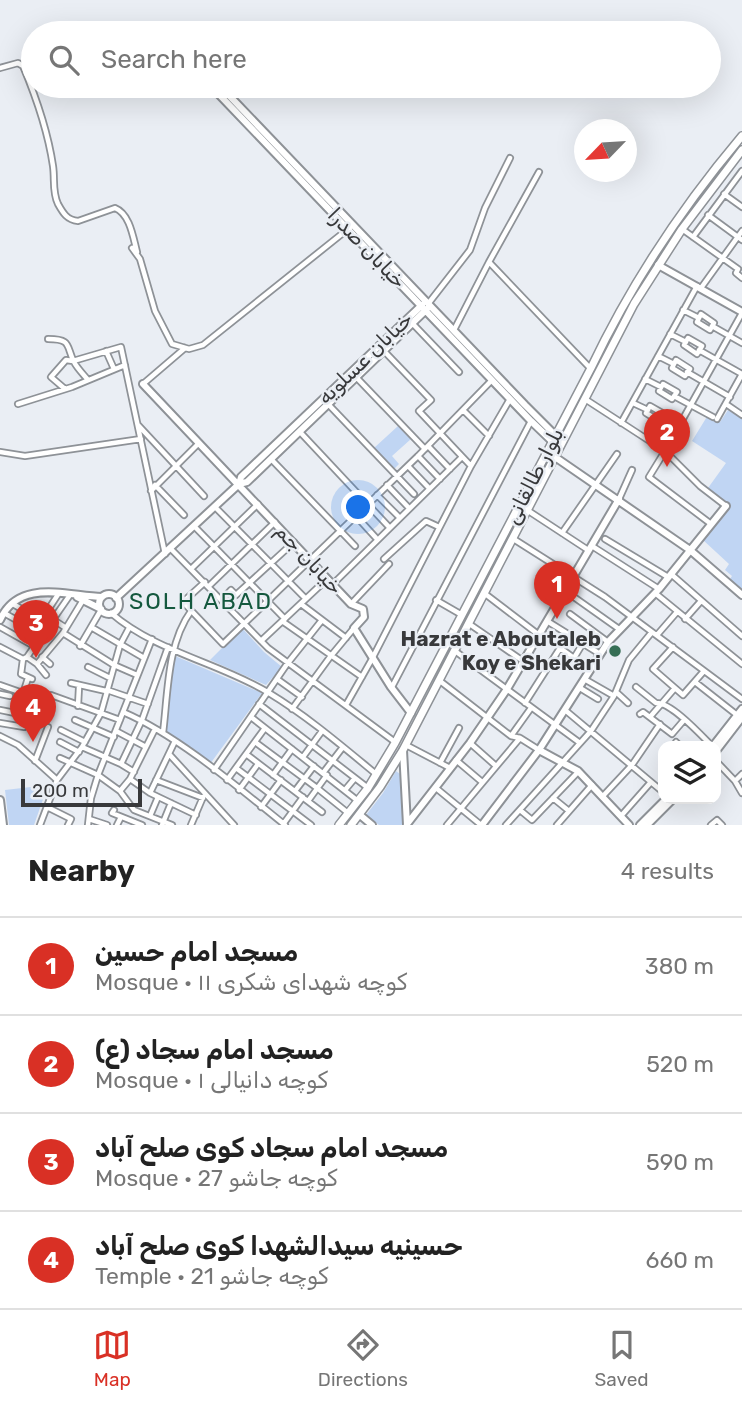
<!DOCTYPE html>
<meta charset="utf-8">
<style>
:root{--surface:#fff;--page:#f2f2f2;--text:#222;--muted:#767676;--line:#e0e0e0;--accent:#d93025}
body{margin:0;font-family:Rubik,Vazirmatn,sans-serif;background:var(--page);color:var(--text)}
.controls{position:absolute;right:21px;bottom:21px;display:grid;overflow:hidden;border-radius:14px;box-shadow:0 7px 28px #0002}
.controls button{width:63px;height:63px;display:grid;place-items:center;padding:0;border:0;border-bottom:2px solid var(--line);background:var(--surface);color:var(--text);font:35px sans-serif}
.compass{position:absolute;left:574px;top:119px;width:63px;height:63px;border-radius:50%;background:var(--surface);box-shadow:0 7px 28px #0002;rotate:245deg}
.scale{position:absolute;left:21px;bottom:18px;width:121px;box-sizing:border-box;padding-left:7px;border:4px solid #38393b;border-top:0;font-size:19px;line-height:24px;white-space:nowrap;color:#38393b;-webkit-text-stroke:5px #eaeef4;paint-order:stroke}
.you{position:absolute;left:359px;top:508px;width:24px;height:24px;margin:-18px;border:5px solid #fff;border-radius:50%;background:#1a73e8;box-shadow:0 0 0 10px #1a73e833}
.badge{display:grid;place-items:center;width:46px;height:46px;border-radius:50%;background:var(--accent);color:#fff;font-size:23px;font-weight:700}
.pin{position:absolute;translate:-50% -58px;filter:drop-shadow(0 2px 4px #0008)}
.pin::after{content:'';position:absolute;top:37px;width:24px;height:21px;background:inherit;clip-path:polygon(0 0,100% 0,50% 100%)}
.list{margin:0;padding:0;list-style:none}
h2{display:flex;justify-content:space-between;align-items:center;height:91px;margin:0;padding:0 28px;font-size:30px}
h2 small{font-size:23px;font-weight:400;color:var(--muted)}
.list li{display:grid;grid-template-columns:46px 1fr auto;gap:21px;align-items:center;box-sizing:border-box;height:98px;padding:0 28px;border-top:2px solid var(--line)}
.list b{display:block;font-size:26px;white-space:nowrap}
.list p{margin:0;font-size:23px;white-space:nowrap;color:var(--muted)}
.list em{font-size:23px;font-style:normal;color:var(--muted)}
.icon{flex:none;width:38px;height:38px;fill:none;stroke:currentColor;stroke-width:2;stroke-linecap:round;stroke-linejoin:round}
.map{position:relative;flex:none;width:742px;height:825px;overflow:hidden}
.search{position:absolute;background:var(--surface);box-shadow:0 7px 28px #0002;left:21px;right:21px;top:21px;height:77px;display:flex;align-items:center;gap:18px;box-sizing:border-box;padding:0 24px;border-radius:38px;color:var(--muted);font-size:26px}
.sheet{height:483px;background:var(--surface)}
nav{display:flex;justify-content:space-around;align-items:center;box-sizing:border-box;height:98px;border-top:2px solid var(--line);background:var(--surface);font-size:19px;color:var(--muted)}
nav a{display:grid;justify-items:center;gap:4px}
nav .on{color:var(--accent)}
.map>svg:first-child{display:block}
.green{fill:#c0d5f3}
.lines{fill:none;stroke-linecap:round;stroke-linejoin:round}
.street-casing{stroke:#8e9297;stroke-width:8}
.secondary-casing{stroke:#8e9297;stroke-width:10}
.primary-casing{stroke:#8e9297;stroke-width:10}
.street{stroke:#fff;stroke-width:4.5}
.secondary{stroke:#fff;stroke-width:6}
.primary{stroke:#fff;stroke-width:7}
.poi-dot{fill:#366e55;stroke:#eaeef4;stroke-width:2.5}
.labels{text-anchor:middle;stroke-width:5;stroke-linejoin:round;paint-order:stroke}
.street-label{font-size:21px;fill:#38393b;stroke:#eaeef4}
.poi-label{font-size:21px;font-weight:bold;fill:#38393b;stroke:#eaeef4;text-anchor:end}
.neighbourhood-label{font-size:23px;letter-spacing:2px;fill:#14583e;stroke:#eaeef4}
</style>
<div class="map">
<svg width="742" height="825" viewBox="0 0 742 825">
<rect width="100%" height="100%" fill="#eaeef4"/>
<path class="green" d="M728,410L742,419V589L730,579L732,576L725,570L729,564L703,540L731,506L708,488L726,463L692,441L708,415L720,422Z
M398,426L411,439L392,456L399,464L394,469L374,448Z
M242,628L264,652L282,667L266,685L210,660Z
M175,656L262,693L210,764L167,732L164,726Z
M396,771L400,774L403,825H379L366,815L383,793Z
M48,785L34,825H9L5,790Z"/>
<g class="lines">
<defs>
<path id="street" d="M0,68L18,63L23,66C36,97 48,132 53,166C55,179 52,192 58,204C63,213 67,220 78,221L115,208C130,214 133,237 137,252
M724,194L742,207
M708,215L742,240
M682,229L738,269
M693,237L742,171
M132,248L140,259L155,311L172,344L189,349L203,345L353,225
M489,262L539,172
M738,269L736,273L742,278
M701,288L742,231
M428,304L470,250L485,208L510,158
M683,310L699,318
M701,314L714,323L710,330L697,322Z
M413,324L459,372
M712,326L742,343
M454,330L489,262L590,368
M670,334L686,342
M688,338L702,346L697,354L684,345Z
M48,339C72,339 66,346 74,362C77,368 84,375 88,380
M699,350L742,374
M106,351L114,369
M384,351L431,400L419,411L471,466
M658,356L674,364
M676,360L690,369L685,376L672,368Z
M687,372L730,397
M356,377L425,449
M645,379L661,387
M143,384L185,348
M663,384L677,392L672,399L659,391Z
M65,389L51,377L66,360L73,361L121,347L165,554
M674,396L713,417
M585,399L665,451L700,486L726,506
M633,403L648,410
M18,404L72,387L125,365
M328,404L414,494
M726,404L742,415
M650,406L664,414L659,421L646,413Z
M463,410L489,436
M661,418L678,428
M717,419L742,374
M621,423L697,286
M138,425L204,496
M300,432L389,527
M428,446L450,469
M0,452L25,456L141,439
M418,456L440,479
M271,459L355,546
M408,466L429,488
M155,485L184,515
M387,485L409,508
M151,491L199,443
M377,495L399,517
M619,499L632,470
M215,507L306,599
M527,510L588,550
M356,516L377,539
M711,524L649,477L665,451L742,313
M194,526L285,619
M562,533L617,454
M512,538L605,597L742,699
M605,539L668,577
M592,546L659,589
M171,549L268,648L395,742
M384,559L426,521L439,527
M192,568L258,504
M671,574L742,636
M205,582L183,602L223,644L418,456L492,380
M333,584L462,457
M209,586L275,522
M564,590L619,629
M484,593L539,635
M655,593L742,664
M222,600L231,590L236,595L294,542
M436,600L462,615
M13,604L42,621
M301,604L346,638
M351,604L389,564
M4,613L22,623
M111,613C156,652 220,663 269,693C307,716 342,746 376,774
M570,614L608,642
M46,615L66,628
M685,619L701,601
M282,621L362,677
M547,621L600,654
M468,623L523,661
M0,627L34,646
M91,627L144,658
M63,633L114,665L137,675
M657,635L677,612
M261,641L327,579
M27,642L59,593
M80,646L101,610
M0,647L23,659L27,657L37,664L46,675
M673,647L653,669L683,695L704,671
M560,648L574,658L583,643
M455,651L580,743
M27,657L70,595
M42,657L50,664
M23,659L21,674L32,679
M37,664L63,633L83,600
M88,667L110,678
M277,679L302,697
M586,680L614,696
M440,681L511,736L520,738L539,750
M695,682L737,715
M71,683L106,691
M0,685L40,699
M392,687L531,421
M636,687L656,703C671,702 701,735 712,746
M580,688L598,699
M107,690L148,704
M616,692L628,703
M0,694L10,696
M23,694L28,678
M51,695L120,720
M525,703L569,634
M259,704L368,788
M346,705L372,659L471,466L510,399
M78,706L79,687
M292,709L330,657L354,628
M0,710L15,713
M565,710L663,792
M123,712C177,735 239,788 285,825
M640,714L643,712L672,734L684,720
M251,717L358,801
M650,717L675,688
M75,720L114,737
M0,723L24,727
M61,730L85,742
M116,731L146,747
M163,733C168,693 167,644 191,611
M0,736L18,745L57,780
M511,736L531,708
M60,742L79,752
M255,742L317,788L348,813
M676,742L680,746
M470,743L496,766
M406,745L450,768
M82,747L121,764
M169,754L234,825
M246,754L322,812
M303,757L322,731
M60,758L98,775L120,791L134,810L172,825
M456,760L482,782
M35,761L48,727
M716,761L735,781L742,793
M440,763L459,728
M236,768L311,825
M214,770L287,664L322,620
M134,772L121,764L142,720L168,647
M323,773L343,747
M273,775L292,749
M130,779L150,793L196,815
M156,780L203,798
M227,780L265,728
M735,781L742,774
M436,788L481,825
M239,790L258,764
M345,790L355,778
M120,791L130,779L155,729
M295,791L314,766
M150,793L175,741
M603,796L632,765L660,724
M553,798L569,811
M308,801L327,775
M47,807L71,819L68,825
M261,807L281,780
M114,810L112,813L142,825
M520,810L532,820L578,772
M150,816L158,797
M621,816L651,782
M89,819L107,825
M284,823L303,797
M40,825L57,780L82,747L101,713L120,645L129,628
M88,825L91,798L98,775L152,639
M117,825L121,817
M162,825L171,803
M191,825L203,797
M447,825L520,738
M506,825L591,731L614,696L629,660L652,632
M557,825L592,785
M711,825L717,820L722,825"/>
<path id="secondary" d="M153,26L160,33
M165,33L167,31L170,33
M211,86L531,421L556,445
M220,86L525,405L555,435L563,440
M658,265L742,312
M143,384L351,604L363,609L364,617L354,628L391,687L411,713
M555,457L690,550L742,595
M239,484L241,477L422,305
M99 604a10 10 0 1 1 20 0a10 10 0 1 1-20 0Z
M77,597L101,609
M116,598L239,484L247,482L427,309
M0,620C19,578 67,596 102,597
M713,746L742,709
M403,750L407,825
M539,750L578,771L629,825
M716,751L742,717
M0,800L3,825
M360,815L372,825
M407,824L470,743L507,689L619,499
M482,825L539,750L608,642L659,589L726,506
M640,825L666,799
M647,825L673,799"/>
<path id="primary" d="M339,825L368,788L395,743L591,368C631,284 682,207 742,136
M351,825L380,787L403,750L634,304L682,229L742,150"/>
</defs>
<use href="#street" class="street-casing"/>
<use href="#secondary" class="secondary-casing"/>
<use href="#primary" class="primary-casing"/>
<use href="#street" class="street"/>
<use href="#secondary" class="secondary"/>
<use href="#primary" class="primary"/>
</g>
<circle class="poi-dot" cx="615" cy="651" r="7"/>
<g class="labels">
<g class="street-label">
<text transform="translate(367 248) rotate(46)" y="7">خیابان صدرا</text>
<text transform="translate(365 358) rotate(-44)" y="7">خیابان عسلویه</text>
<text transform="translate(534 476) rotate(-63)" y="7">بلوار طالقانی</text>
<text transform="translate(309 559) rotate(47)" y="7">خیابان جم</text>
</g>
<g class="poi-label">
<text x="601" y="646">Hazrat e Aboutaleb<tspan x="601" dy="24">Koy e Shekari</tspan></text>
</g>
<g class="neighbourhood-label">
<text x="201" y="609">SOLH ABAD</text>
</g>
</g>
</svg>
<div class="controls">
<button><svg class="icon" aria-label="layers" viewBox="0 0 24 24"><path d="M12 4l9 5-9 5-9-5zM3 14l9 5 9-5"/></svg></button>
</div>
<svg class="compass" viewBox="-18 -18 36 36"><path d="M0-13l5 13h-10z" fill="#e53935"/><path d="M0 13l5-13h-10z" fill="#767676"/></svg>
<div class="scale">200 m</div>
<div class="you"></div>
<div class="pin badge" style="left:557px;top:619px">1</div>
<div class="pin badge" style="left:667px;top:467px">2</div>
<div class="pin badge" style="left:36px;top:658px">3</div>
<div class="pin badge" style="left:33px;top:742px">4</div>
<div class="search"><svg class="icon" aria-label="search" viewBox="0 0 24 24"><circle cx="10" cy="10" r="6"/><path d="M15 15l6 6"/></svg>Search here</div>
</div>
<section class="sheet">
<h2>Nearby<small>4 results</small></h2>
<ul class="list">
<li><span class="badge">1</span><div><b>مسجد امام حسین</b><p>Mosque · کوچه شهدای شکری ۱۱</p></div><em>380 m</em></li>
<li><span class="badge">2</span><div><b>مسجد امام سجاد (ع)</b><p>Mosque · کوچه دانیالی ۱</p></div><em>520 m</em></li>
<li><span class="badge">3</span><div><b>مسجد امام سجاد کوی صلح آباد</b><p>Mosque · کوچه جاشو 27</p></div><em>590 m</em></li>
<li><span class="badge">4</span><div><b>حسینیه سیدالشهدا کوی صلح آباد</b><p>Temple · کوچه جاشو 21</p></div><em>660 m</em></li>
</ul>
</section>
<nav>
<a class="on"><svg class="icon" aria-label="map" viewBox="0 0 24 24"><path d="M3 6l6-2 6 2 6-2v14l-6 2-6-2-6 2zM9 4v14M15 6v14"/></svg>Map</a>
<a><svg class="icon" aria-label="directions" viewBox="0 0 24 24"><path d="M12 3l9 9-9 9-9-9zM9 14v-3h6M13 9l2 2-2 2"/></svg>Directions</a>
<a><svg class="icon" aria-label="saved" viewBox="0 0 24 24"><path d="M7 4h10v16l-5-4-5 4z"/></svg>Saved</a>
</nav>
